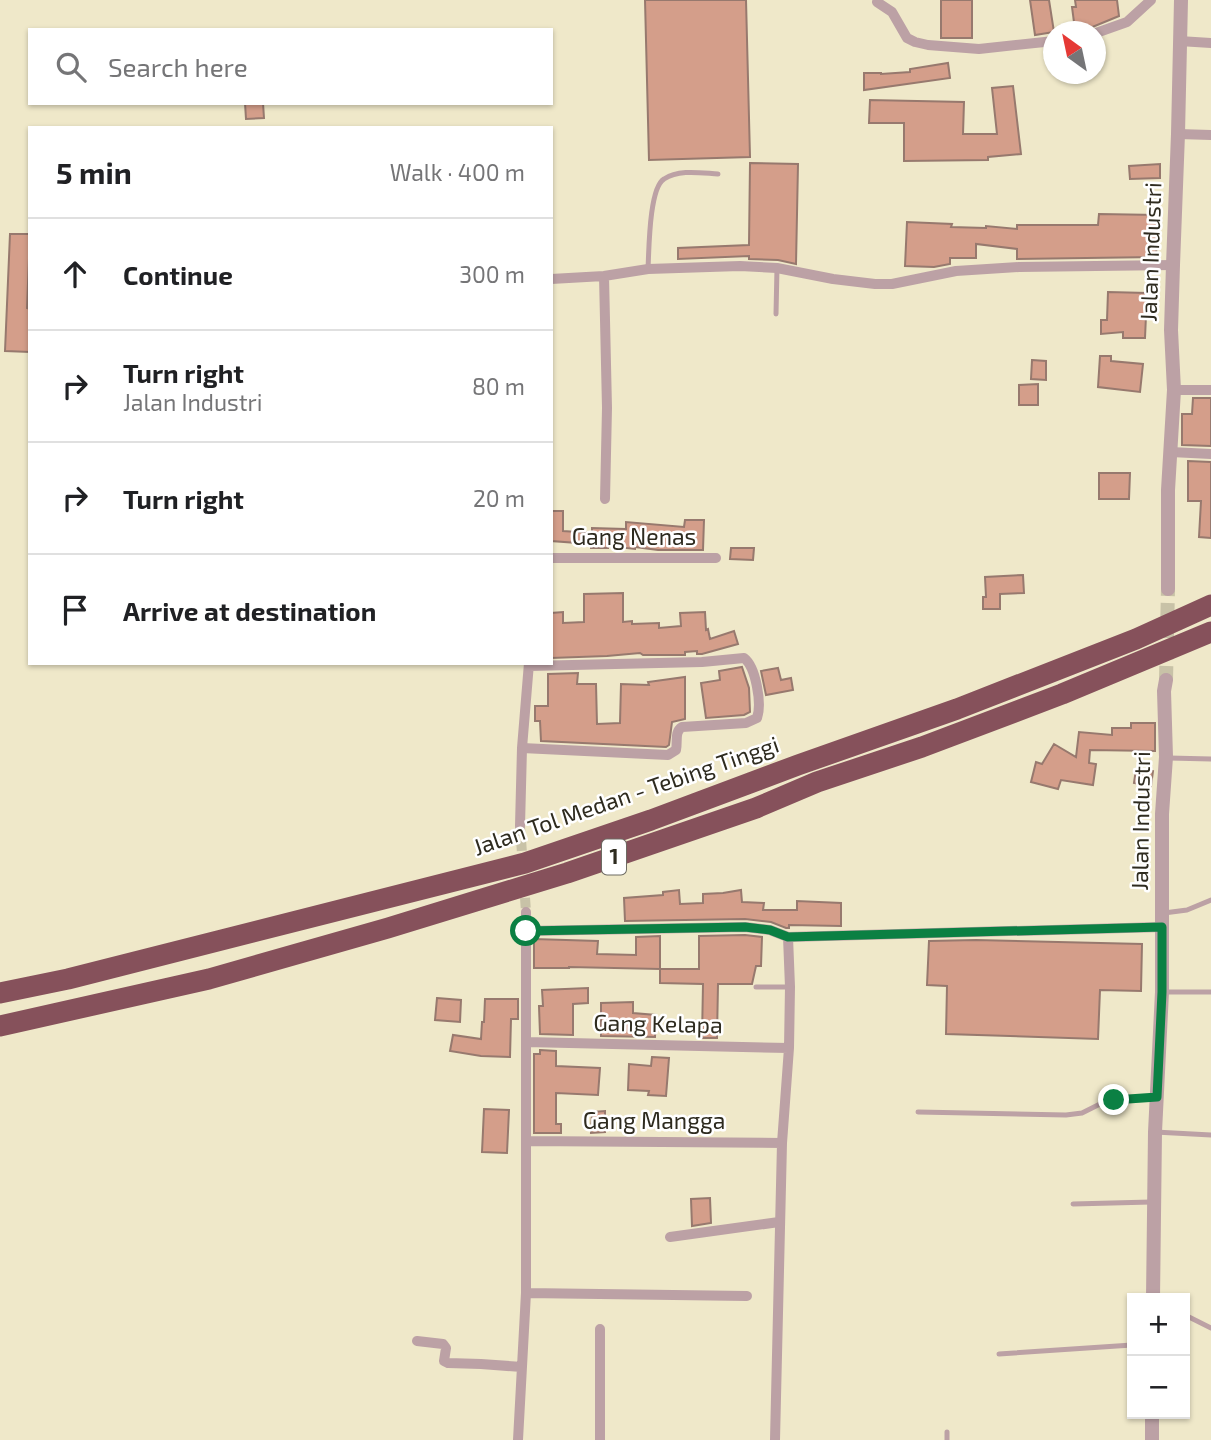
<!DOCTYPE html>
<meta charset="utf-8">
<style>
:root{--surface:#fff;--page:#f6f6f6;--text:#202124;--muted:#757577;--line:#e0e0e0}
body{margin:0;font-family:"Exo 2",sans-serif;background:var(--page);color:var(--text)}
.controls{position:absolute;right:21px;bottom:21px;display:grid;overflow:hidden;border-radius:0px;box-shadow:0 2px 5px #0004}
.controls button{width:63px;height:63px;display:grid;place-items:center;padding:0;border:0;border-bottom:2px solid var(--line);background:var(--surface);color:var(--text);font:35px sans-serif}
.compass{position:absolute;left:1043px;top:21px;width:63px;height:63px;border-radius:50%;background:var(--surface);box-shadow:0 2px 5px #0004;rotate:327deg}
.stop{position:absolute;width:21px;height:21px;margin:-16px;border:5px solid #0b8043;border-radius:50%;background:#fff}
.stop.end{background:#0b8043;border-color:#fff;box-shadow:0 2px 7px #0008}
.list{margin:0;padding:0;list-style:none}
h2{display:flex;justify-content:space-between;align-items:center;height:91px;margin:0;padding:0 28px;font-size:30px}
h2 small{font-size:23px;font-weight:400;color:var(--muted)}
.list li{display:grid;grid-template-columns:46px 1fr auto;gap:21px;align-items:center;box-sizing:border-box;height:112px;padding:0 28px;border-top:2px solid var(--line)}
.list b{display:block;font-size:26px;white-space:nowrap}
.list p{margin:0;font-size:23px;white-space:nowrap;color:var(--muted)}
.list em{font-size:23px;font-style:normal;color:var(--muted)}
.icon{flex:none;width:38px;height:38px;fill:none;stroke:currentColor;stroke-width:2;stroke-linecap:round;stroke-linejoin:round}
.map{position:relative;flex:none;width:1211px;height:1440px;overflow:hidden}
.search{position:absolute;background:var(--surface);box-shadow:0 2px 5px #0004;left:28px;top:28px;width:525px;height:77px;display:flex;align-items:center;gap:18px;box-sizing:border-box;padding:0 24px;border-radius:0px;color:var(--muted);font-size:26px}
.panel{position:absolute;background:var(--surface);box-shadow:0 2px 5px #0004;left:28px;top:126px;width:525px;height:539px;border-radius:0px}
.map>svg:first-child{display:block}
.building{fill:#d49e8a;stroke:#97796e;stroke-width:2}
.lines{fill:none;stroke-linecap:round;stroke-linejoin:round}
.minor-tunnel{stroke:#c8c2a7;stroke-width:10;stroke-dasharray:10 5;stroke-linecap:butt}
.tertiary-tunnel{stroke:#c8c2a7;stroke-width:14;stroke-dasharray:14 7;stroke-linecap:butt}
.service{stroke:#bca1a5;stroke-width:5}
.minor{stroke:#bca1a5;stroke-width:10}
.tertiary{stroke:#bca1a5;stroke-width:14}
.motorway{stroke:#86515b;stroke-width:21}
.route{stroke:#0b8043;stroke-width:9}
.labels{text-anchor:middle;stroke-width:5;stroke-linejoin:round;paint-order:stroke}
.shield{fill:#fff;stroke:#6d6b62;stroke-width:2}
.shield-label{font-size:21px;font-weight:bold;fill:#2e2b1f}
.street-label{font-size:23px;fill:#2e2b1f;stroke:#fff}
</style>
<div class="map">
<svg width="1211" height="1440" viewBox="0 0 1211 1440">
<rect width="100%" height="100%" fill="#efe8c9"/>
<path class="building" d="M645,0H746L750,157L649,160Z
M941,0H972V38H941Z
M1030,0H1049L1054,32L1035,35Z
M1075,0H1117L1119,16L1090,28L1075,30L1072,7H1076Z
M948,63L950,78L864,90V73H881V74L910,72V69Z
M1013,86L1021,154L988,157V160L904,161V123H869L870,100L964,102L963,134H997L992,88Z
M245,103H263L264,118L246,119Z
M750,163L798,164L796,264L778,260L749,259V256L678,259V248L749,245Z
M1160,164V178L1130,179L1129,166Z
M1099,214L1158,215L1156,257L1017,259V249L976,244V258H950V264L934,267L905,266L907,222L952,224L951,227L986,228V226L1017,229V225H1098Z
M10,234H30L27,308L30,309V352L5,351Z
M1108,292L1147,293L1145,338H1123V332L1101,334V320H1107Z
M1100,356H1111V361L1143,364L1140,392L1098,387Z
M1032,360L1046,361V380L1031,379Z
M1038,384V405H1019V385Z
M1193,398H1211V446L1182,445V414H1192Z
M1188,461L1211,462V538L1199,537L1201,501H1188Z
M1099,473H1130L1129,499H1099Z
M551,511H563V531L592,533V528L626,529V522L684,527L685,520H704L703,550H658L635,547V549L608,546V548H591V544L551,541Z
M731,548H754L753,560L730,559Z
M1023,575L1024,593L1000,594V609H983V597H986L985,577Z
M623,593V622L632,621V624L659,623V628L681,626L680,613L705,612L706,630L708,629L710,639L734,631L738,644L702,654H697V651L685,652V655H643L640,653L607,656L551,658V613L563,612V623L584,622V594Z
M742,667L749,688L750,712L744,715L706,718L701,683L720,680L719,671Z
M778,668L781,680L791,678L793,690L766,695L761,671Z
M578,673L577,684H596L597,724L620,723L621,684L649,685L648,682L685,677V719L672,722L669,745L666,747L541,741L540,721H535V706H548V674Z
M1131,723H1155V751L1090,750L1089,763L1096,764L1093,785L1061,780L1058,789L1031,782L1036,762L1042,764L1054,744L1076,757L1079,732L1112,735V728H1131Z
M1136,769L1153,771L1151,786L1134,783Z
M679,890L680,904L703,903V894L723,893L741,890L742,902L764,903L763,910H797V901L841,903V926L789,925V928H786L771,922L745,919L625,921L624,898L663,895V892Z
M745,935L762,937L761,966H756L752,984H718L717,1038H702L703,984L660,983V969H699V936Z
M660,936V969L569,967V968H534V939L598,941L597,954L636,955V937Z
M976,940L1142,944L1141,991L1100,990L1098,1039L946,1034L947,986L927,985L929,941Z
M588,988V1003L573,1004V1035L540,1034L539,1006H543L542,990Z
M437,998L461,1000L460,1022L435,1020Z
M485,999H518V1019H511L510,1057L481,1056L450,1051L453,1035L481,1039L482,1022H484Z
M633,1002V1013L656,1015L655,1037L601,1036V1003Z
M540,1050L556,1051V1066L600,1068L598,1095L556,1093V1124H561V1133H534V1054H540Z
M652,1057L669,1058L666,1096L648,1095L649,1091L628,1090L629,1064L651,1066Z
M484,1109L509,1110L507,1153L482,1152Z
M605,1111V1132L591,1133L592,1112Z
M710,1198L711,1223L692,1226L691,1199Z"/>
<g class="lines">
<path class="minor-tunnel" d="M520,826L523,867
M524,883L526,912"/>
<path class="tertiary-tunnel" d="M1166,680L1168,589"/>
<path class="service" d="M648,269C649,251 649,188 664,179C679,169 701,173 718,174
M776,314L777,268
M1169,758L1211,759
M1164,913L1187,910L1211,900
M756,987H790
M1162,992H1211
M918,1112L1066,1115L1082,1113L1100,1104L1114,1100L1157,1097
M1155,1132L1211,1135
M1073,1204L1151,1202
M1185,1315L1211,1328
M999,1354L1132,1345
M947,1432V1440"/>
<path class="minor" d="M877,2L892,12L907,38L915,42L928,45L979,49L1054,41
M1096,33L1127,22L1151,0
M1179,41L1211,43
M1178,134L1211,135
M604,276L607,408L605,499
M551,279L604,276L648,269L740,266L777,268L833,279L875,284H892L956,271L1019,267L1173,265
M1174,390H1211
M1171,452L1211,454
M551,558H716
M522,748L668,755L676,750C678,742 674,732 682,727L746,723L757,718C762,704 756,667 744,658L702,662L529,666
M520,826L522,748L529,663
M526,931L745,927L770,930L788,937L1162,927
M526,1042L789,1048
M526,1141L782,1143
M670,1237L779,1222
M526,1293L747,1296
M417,1341L443,1344L446,1348L444,1361L448,1363L481,1364L522,1367
M518,1440L526,1293V912
M600,1440V1329
M775,1440L782,1143L789,1048L790,987L788,937"/>
<path class="tertiary" d="M1168,589V490L1174,390L1171,330L1173,265L1178,134L1181,0
M1153,1298L1155,1132L1162,992V814L1166,757L1164,691L1166,680
M1152,1414V1440"/>
<path class="motorway" d="M0,993L68,979L525,863L651,820L798,765L957,709L1136,639L1211,605
M0,1026L209,979L388,928L567,873L756,808L817,782L922,747L1062,694L1211,632"/>
</g>
<g class="lines">
<path class="route" d="M526,931L745,927L770,930L788,937L1162,927V992L1157,1097L1114,1100"/>
</g>
<g class="labels">
<rect class="shield" x="602" y="839.5" width="24" height="35" rx="5"/>
<g class="shield-label">
<text x="614" y="864">1</text>
</g>
<g class="street-label">
<text transform="translate(1151 252) rotate(-88)" y="8">Jalan Industri</text>
<text x="634" y="545">Gang Nenas</text>
<text transform="translate(626 796) rotate(-19)" y="8">Jalan Tol Medan - Tebing Tinggi</text>
<text transform="translate(1141 821) rotate(-89)" y="8">Jalan Industri</text>
<text transform="translate(658 1024) rotate(1)" y="8">Gang Kelapa</text>
<text x="654" y="1129">Gang Mangga</text>
</g>
</g>
</svg>
<div class="controls">
<button>+</button>
<button>−</button>
</div>
<svg class="compass" viewBox="-18 -18 36 36"><path d="M0-13l5 13h-10z" fill="#e53935"/><path d="M0 13l5-13h-10z" fill="#757577"/></svg>
<div class="stop" style="left:526px;top:931px"></div>
<div class="stop end" style="left:1114px;top:1100px"></div>
<div class="search"><svg class="icon" aria-label="search" viewBox="0 0 24 24"><circle cx="10" cy="10" r="6"/><path d="M15 15l6 6"/></svg>Search here</div>
<section class="panel">
<h2>5 min<small>Walk · 400 m</small></h2>
<ul class="list">
<li><svg class="icon" aria-label="ahead" viewBox="0 0 24 24"><path d="M12 20V5M6 11l6-6 6 6"/></svg><div><b>Continue</b></div><em>300 m</em></li>
<li><svg class="icon" aria-label="right" viewBox="0 0 24 24"><path d="M7 20v-9h11M14 6l5 5-5 5"/></svg><div><b>Turn right</b><p>Jalan Industri</p></div><em>80 m</em></li>
<li><svg class="icon" aria-label="right" viewBox="0 0 24 24"><path d="M7 20v-9h11M14 6l5 5-5 5"/></svg><div><b>Turn right</b></div><em>20 m</em></li>
<li><svg class="icon" aria-label="arrive" viewBox="0 0 24 24"><path d="M6 21V4h12l-3 4 3 4H6"/></svg><div><b>Arrive at destination</b></div></li>
</ul>
</section>
</div>
